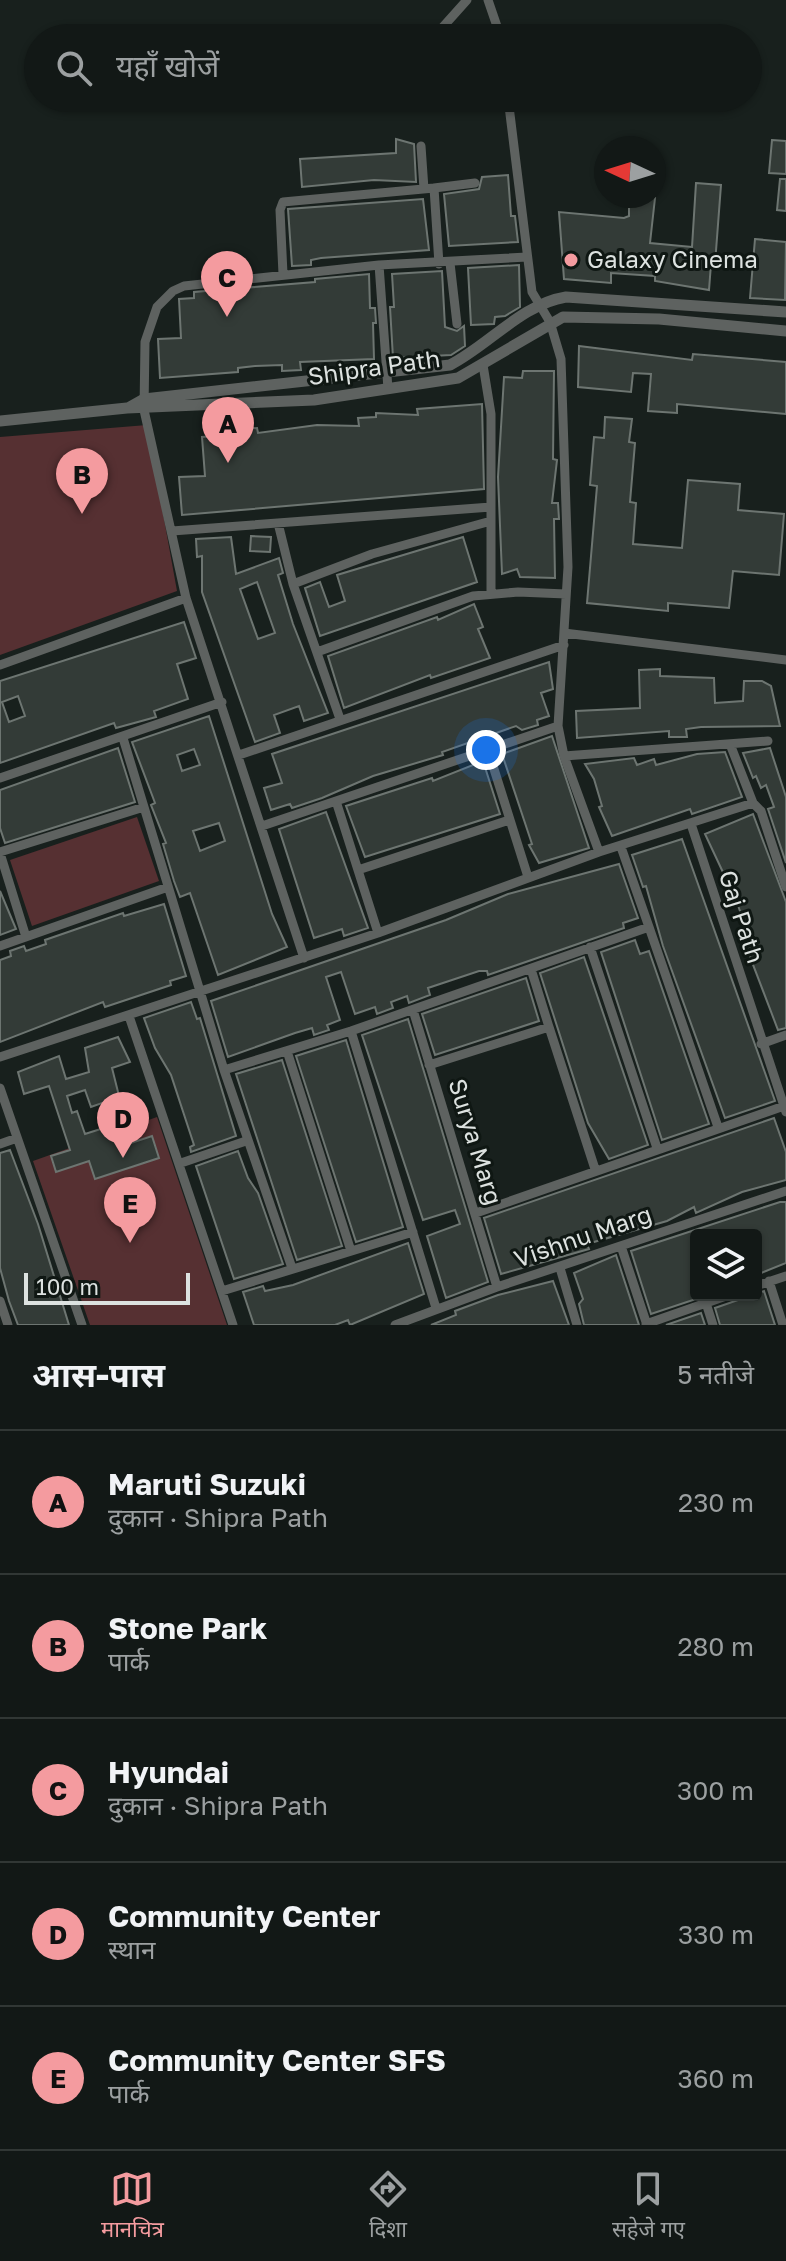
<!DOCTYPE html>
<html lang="hi">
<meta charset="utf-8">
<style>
:root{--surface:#121816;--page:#1f2523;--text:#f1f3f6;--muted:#9ca0a1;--line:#313735;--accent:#f49b9f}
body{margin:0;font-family:"Golos Text","Noto Sans Devanagari",sans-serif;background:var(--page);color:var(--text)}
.controls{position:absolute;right:24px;bottom:24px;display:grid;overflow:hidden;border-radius:8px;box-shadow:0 2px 6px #0004}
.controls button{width:72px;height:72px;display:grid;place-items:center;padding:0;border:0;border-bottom:2px solid var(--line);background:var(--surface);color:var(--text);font:40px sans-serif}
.compass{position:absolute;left:594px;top:136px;width:72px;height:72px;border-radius:50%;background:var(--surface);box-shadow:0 2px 6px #0004;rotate:274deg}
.scale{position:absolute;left:24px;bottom:20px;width:166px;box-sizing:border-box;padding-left:8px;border:4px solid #dde2e0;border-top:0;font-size:22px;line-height:28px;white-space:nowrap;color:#dde2e0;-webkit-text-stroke:6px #0f1713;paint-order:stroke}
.you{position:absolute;left:486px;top:750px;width:28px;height:28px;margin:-20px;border:6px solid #fff;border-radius:50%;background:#1a73e8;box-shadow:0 0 0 12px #1a73e833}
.badge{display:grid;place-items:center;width:52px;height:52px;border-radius:50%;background:var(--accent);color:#111;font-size:26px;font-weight:700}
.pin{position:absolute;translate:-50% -66px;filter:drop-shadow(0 2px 4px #0008)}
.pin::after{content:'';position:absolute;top:42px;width:28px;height:24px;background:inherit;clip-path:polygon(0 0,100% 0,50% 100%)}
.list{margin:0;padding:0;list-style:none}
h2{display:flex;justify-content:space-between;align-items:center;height:104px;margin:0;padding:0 32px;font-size:34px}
h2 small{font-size:26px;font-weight:400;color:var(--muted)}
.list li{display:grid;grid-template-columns:52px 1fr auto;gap:24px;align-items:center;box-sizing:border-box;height:144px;padding:0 32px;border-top:2px solid var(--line)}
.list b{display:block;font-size:30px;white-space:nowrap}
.list p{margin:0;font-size:26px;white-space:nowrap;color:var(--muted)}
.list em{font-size:26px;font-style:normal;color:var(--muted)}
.icon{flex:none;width:44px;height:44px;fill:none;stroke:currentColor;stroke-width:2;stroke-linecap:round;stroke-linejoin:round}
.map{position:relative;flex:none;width:786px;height:1325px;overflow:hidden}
.search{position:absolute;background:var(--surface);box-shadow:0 2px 6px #0004;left:24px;right:24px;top:24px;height:88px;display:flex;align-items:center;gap:20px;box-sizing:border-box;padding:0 28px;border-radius:44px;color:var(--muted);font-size:30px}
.sheet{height:824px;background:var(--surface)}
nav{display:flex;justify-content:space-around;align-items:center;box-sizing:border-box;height:112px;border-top:2px solid var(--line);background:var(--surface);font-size:22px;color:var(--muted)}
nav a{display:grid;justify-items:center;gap:4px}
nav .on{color:var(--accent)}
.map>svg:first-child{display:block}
.green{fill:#563032}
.building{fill:#333b37;stroke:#6d7571;stroke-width:2;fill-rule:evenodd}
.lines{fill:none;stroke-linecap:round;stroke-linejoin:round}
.minor{stroke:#5e6260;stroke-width:9}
.tertiary{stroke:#5e6260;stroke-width:11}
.poi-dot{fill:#f49b9f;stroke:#0f1713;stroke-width:3}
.labels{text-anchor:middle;stroke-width:6;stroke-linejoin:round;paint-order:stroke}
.poi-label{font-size:24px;fill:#dde2e0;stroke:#0f1713;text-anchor:start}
.street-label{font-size:24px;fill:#dde2e0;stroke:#0f1713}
</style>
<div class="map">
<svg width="786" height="1325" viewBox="0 0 786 1325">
<rect width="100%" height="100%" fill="#18201d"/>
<path class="green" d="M147,425L177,591L0,655V437Z
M137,817L159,881L32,926L10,860Z
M157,1117L227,1325H90L33,1161Z"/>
<path class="building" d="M396,139L414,144L416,182L374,180L302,187L300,159L396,153Z
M772,140L786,141V174L769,173Z
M508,175L511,216H515L518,242L449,246L444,194L479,189L482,177Z
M780,179H786V211L777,210Z
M696,183L721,185L715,264H711L709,290L655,281V276L611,273V283L564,279L559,212L624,218L629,216V197L655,198L650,243L692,247Z
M423,199L429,250L321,258L311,260V265L292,266L288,209Z
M755,239L786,242L785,300L750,298Z
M519,265L520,307L505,316L495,317L494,324L471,325L468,268Z
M442,271L445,327L457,331L464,326L465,346L451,355L393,358L390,307H394L392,274Z
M369,274L370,308H375L376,323H373L374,359L300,362L301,370L282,371V365L255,366L238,368V372L160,378L158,339L181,338L179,299L194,298V292L315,282V279Z
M579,346L692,360L693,354L786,362V414L677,404V413L648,411L651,374L633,373L631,392L578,387Z
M523,371H554L553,459L557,460L552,503H558L559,519H554L555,578L520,577L517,569L502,574L498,477L504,377L522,378Z
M482,404L484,489L182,515L179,477L205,476L202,437L242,434V429L257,428L258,433L317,425L359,426L358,418L376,417V413L418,415L417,409Z
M605,417L632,419L629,442L635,443L630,502L636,503L633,544L682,548L688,480L740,484L738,510L784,514L779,575L733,571L729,608L668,603V611L587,603L597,486L590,485L594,437L604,438Z
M251,536L271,537L270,552L250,551Z
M231,537L236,574L279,558L283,573L278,575L293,624L328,713L304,721L299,706L274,715L280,733L255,742L202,592V556L197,557L196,539ZM257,582L275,633L258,639L240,589Z
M463,537L477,582L320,636L305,588L320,582L329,607L345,601L337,575Z
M474,604L483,627L478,629L490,658L431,678L430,675L344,708L328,656L437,617L438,620Z
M184,622L196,658L177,664L188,699L154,711L156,717L116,728L114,723L0,763V681ZM18,696L25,716L9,722L2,702Z
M549,662L553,689L541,693L549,716L537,720L538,725L522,730L516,726L442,752L443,755L373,776L322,798L292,808L290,804L271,810L264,788L282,783L272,754Z
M660,669V676L714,678L715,703L743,701L744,681H762L771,686L780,726L701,727L686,729L687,737H669V731L577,738L576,711L640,708L639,670Z
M209,716L272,914L287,947L218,975L190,893L180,897L174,881L163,844L166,843L151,805L155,803L132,742ZM194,749L200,765L182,771L177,755ZM219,823L225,841L200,851L193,831Z
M552,736L589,848L539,863L529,845L532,844L502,754Z
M118,748L135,802L5,843L0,828V790Z
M770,748L786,797V863L768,809L774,807L766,785L761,788L756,776L753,778L743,753Z
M725,752L742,797L692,814L690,809L612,836L599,807L602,806L594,779L585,764L634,758L637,765L654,759L656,765L697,754Z
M483,761L500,814L365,857L346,806L432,778L433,781Z
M326,812L368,928L344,936L342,929L314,938L279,829Z
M753,814L786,902V1028L778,1030L744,941L750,939L736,900L705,834Z
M682,839L775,1101L725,1118L663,946L646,886L643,887L632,855Z
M619,864L638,918L623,923L624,928L488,975L487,971H479L428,988L430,995L409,1003L407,996L391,1002L393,1008L377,1014L375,1007L355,1014L341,972L326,977L340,1020L327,1025L329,1030L314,1035L312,1028L295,1033L228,1057L211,1001L446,920L508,894Z
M0,891L16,929L0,935Z
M164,904L186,976L170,981L171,985L105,1007L103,1002L0,1042V960L11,956L10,951L24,946L26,951L46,944L45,940L123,913L124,916Z
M635,940L640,954L649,951L709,1124L662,1140L601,952Z
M584,957L648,1145L609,1159L588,1123L540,973Z
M526,978L539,1021L435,1055L422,1014Z
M191,1002L197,1019L200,1018L236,1136L191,1152L190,1147L194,1145L171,1075L155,1048L144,1018Z
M408,1019L488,1282L446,1298L427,1236L460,1224L455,1210L423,1220L362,1035Z
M118,1037L130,1062L112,1068L120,1100L123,1099L130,1118L121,1121L128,1144L152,1136L159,1158L95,1179L89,1161L56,1172L51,1156L70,1150L49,1086L24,1094L18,1072L59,1056L66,1079L89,1072L85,1048ZM85,1090L91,1107L102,1103L110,1126L85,1134L77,1111L72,1113L67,1096Z
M346,1040L403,1227L356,1242L296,1056Z
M282,1060L342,1246L297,1260L236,1074Z
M774,1118L786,1152V1180L742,1192L696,1213L694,1207L667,1221L587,1244L589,1249L501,1274L484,1218Z
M10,1150L38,1224L69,1325H18L9,1301L0,1268V1153Z
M238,1151L248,1178L258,1193L283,1264L234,1279L196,1166Z
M780,1202H786V1263L756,1275V1235H696V1295L702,1297L651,1314L631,1251Z
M408,1243L424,1294L350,1325L348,1320L335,1325H254L243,1292L263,1286L265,1291L293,1285Z
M616,1255L639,1325H584L579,1304L583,1299L574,1273Z
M553,1281L569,1325H431L456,1315L455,1311L498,1295Z
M764,1291L775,1325H720L715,1308Z
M701,1313L705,1325H666Z"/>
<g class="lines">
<path class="minor" d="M488,0L501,38
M433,38L467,0
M508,98L532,292L550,322L561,359L568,567L558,726L564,756L599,852
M421,146L424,189
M434,188L475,183
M450,263L457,324
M379,265L388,389
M283,274L280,210L283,202L434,188L439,264
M483,365L491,414V594
M278,523L293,584L340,719
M172,531L491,507
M293,584L372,554L491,521
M564,633L786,660
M317,652L473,596L518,592L566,594
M0,665L186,598
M123,738L224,1070L351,1031L649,927L621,847
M730,744L753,803L761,811L786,887
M488,750L528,877
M239,755L564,645
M564,756L768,741
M0,778L222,702
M336,801L378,933
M691,824L786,1112
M262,826L558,726
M0,852L144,807
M0,853L26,937
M358,870L509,820
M649,927L718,1127
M0,946L168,887
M590,947L657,1148
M304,958L186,598L144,410L145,342L157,307L173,291L184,286L379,265L527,257
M531,969L549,1027
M413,1010L497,1287
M129,1016L233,1325
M351,1031L436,1308
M761,1044L786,1035
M287,1051L351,1251
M0,1057L378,933L599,852L753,803
M429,1065L549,1027L595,1169
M224,1070L292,1268
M0,1088L82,1325
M0,1144L17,1138
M181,1163L246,1141
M476,1213L784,1106
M621,1246L647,1325
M560,1268L577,1325
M769,1281L783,1325
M756,1286L786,1276
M222,1291L413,1232
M0,1301L8,1325
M706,1303L713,1325
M646,1324L729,1295
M395,1325L497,1287L786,1191"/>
<path class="tertiary" d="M128,408L144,399L450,365C489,345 522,304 566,297L786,312
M0,421L127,408L314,400L458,378L563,317L659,319L786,331"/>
</g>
<circle class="poi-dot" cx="571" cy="260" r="8"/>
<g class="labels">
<g class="poi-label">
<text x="587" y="268">Galaxy Cinema</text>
</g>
<g class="street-label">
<text transform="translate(374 368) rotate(-8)" y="8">Shipra Path</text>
<text transform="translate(741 917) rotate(72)" y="8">Gaj Path</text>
<text transform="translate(475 1142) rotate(73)" y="8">Surya Marg</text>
<text transform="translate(583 1237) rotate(-19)" y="8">Vishnu Marg</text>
</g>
</g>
</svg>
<div class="controls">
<button><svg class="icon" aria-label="layers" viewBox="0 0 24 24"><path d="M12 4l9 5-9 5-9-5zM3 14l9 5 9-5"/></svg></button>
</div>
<svg class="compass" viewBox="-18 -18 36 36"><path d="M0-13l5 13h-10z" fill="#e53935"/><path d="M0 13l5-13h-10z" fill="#9ca0a1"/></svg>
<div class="scale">100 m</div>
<div class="you"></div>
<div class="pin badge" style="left:228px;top:463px">A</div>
<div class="pin badge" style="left:82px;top:514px">B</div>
<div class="pin badge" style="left:227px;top:317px">C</div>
<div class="pin badge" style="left:123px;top:1158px">D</div>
<div class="pin badge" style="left:130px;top:1243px">E</div>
<div class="search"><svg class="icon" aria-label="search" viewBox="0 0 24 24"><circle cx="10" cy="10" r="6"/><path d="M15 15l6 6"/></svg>यहाँ खोजें</div>
</div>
<section class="sheet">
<h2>आस-पास<small>5 नतीजे</small></h2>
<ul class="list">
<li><span class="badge">A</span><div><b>Maruti Suzuki</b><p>दुकान · Shipra Path</p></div><em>230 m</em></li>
<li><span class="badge">B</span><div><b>Stone Park</b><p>पार्क</p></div><em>280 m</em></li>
<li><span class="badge">C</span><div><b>Hyundai</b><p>दुकान · Shipra Path</p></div><em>300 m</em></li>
<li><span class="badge">D</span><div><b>Community Center</b><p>स्थान</p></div><em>330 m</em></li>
<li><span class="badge">E</span><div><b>Community Center SFS</b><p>पार्क</p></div><em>360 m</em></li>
</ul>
</section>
<nav>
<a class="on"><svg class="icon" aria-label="map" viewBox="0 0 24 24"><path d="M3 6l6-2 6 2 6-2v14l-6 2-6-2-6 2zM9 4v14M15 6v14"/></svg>मानचित्र</a>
<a><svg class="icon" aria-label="directions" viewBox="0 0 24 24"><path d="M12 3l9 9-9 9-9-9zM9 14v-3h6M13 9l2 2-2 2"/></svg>दिशा</a>
<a><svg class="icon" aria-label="saved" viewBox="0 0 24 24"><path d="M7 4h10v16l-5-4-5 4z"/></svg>सहेजे गए</a>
</nav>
